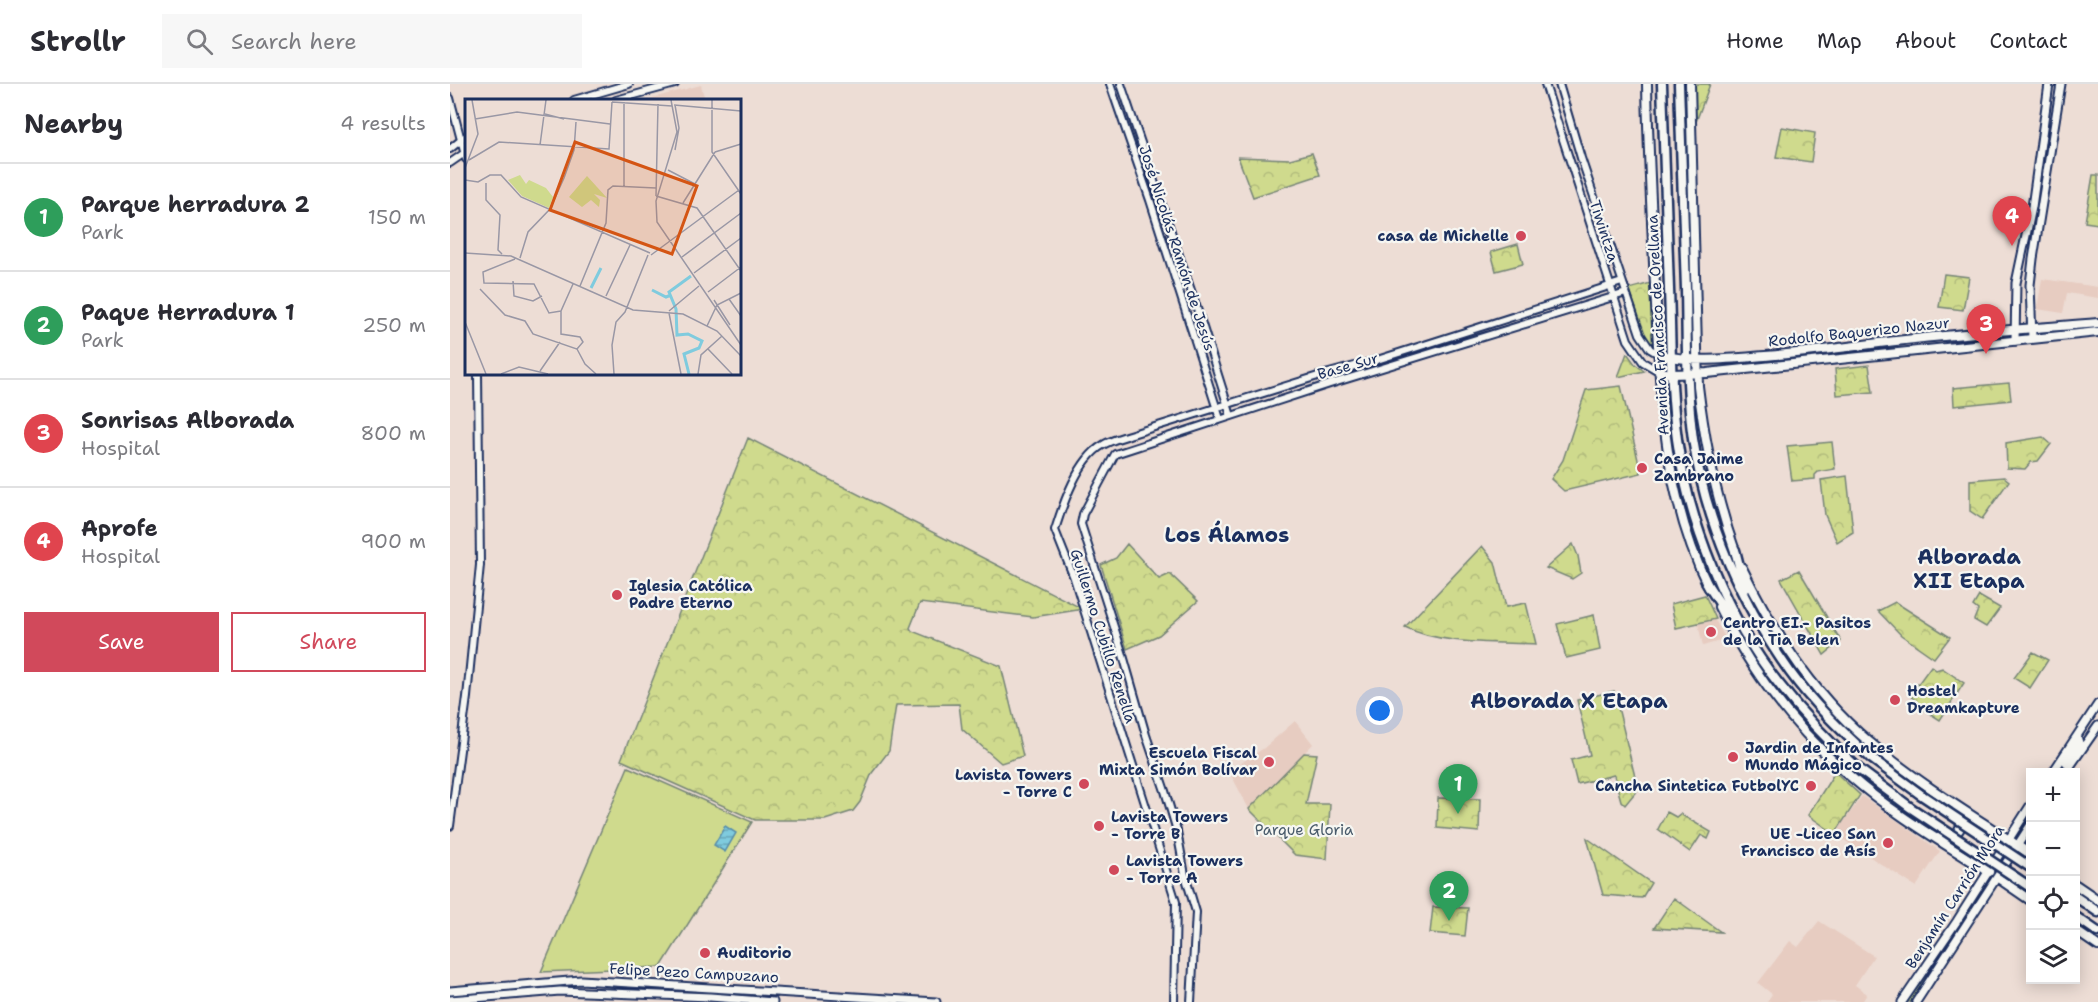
<!DOCTYPE html>
<meta charset="utf-8">
<style>
:root{--surface:#fff;--page:#f7f7f7;--text:#2b2b33;--muted:#7c7c81;--line:#e1e1e2;--accent:#d1495b}
body{margin:0;font-family:"Shantell Sans",sans-serif;background:var(--page);color:var(--text)}
.controls{position:absolute;right:18px;bottom:18px;display:grid;overflow:hidden;border-radius:0px;box-shadow:0 3px 15px #0003}
.controls button{width:54px;height:54px;display:grid;place-items:center;padding:0;border:0;border-bottom:2px solid var(--line);background:var(--surface);color:var(--text);font:30px sans-serif}
.you{position:absolute;left:930px;top:627px;width:21px;height:21px;margin:-15px;border:4px solid #fff;border-radius:50%;background:#1a73e8;box-shadow:0 0 0 9px #1a73e833}
.badge{display:grid;place-items:center;width:39px;height:39px;border-radius:50%;background:var(--accent);color:#fff;font-size:20px;font-weight:700}
.pin{position:absolute;translate:-50% -50px;filter:drop-shadow(0 2px 3px #0008)}
.pin::after{content:'';position:absolute;top:32px;width:21px;height:18px;background:inherit;clip-path:polygon(0 0,100% 0,50% 100%)}
.list{margin:0;padding:0;list-style:none}
h2{display:flex;justify-content:space-between;align-items:center;height:78px;margin:0;padding:0 24px;font-size:26px}
h2 small{font-size:20px;font-weight:400;color:var(--muted)}
.list li{display:grid;grid-template-columns:39px 1fr auto;gap:18px;align-items:center;box-sizing:border-box;height:108px;padding:0 24px;border-top:2px solid var(--line)}
.list b{display:block;font-size:22px;white-space:nowrap}
.list p{margin:0;font-size:20px;white-space:nowrap;color:var(--muted)}
.list em{font-size:20px;font-style:normal;color:var(--muted)}
.actions{display:flex;gap:12px;padding:18px 24px}
.actions a{flex:1;padding:14px 0;border:2px solid var(--accent);border-radius:0px;text-align:center;font-size:21px;color:var(--accent)}
.actions .main{background:var(--accent);color:#fff}
.icon{flex:none;width:33px;height:33px;fill:none;stroke:currentColor;stroke-width:2;stroke-linecap:round;stroke-linejoin:round}
.map{position:relative;flex:none;width:1648px;height:918px;overflow:hidden}
header{display:flex;align-items:center;gap:36px;box-sizing:border-box;height:84px;padding:0 30px;background:var(--surface);border-bottom:2px solid var(--line)}
header strong{font-size:28px}
nav{display:flex;gap:33px;margin-inline-start:auto;font-size:21px}
.search{width:420px;height:54px;background:var(--page);display:flex;align-items:center;gap:15px;box-sizing:border-box;padding:0 21px;border-radius:0px;color:var(--muted);font-size:22px}
main{display:flex}
aside{flex:1;background:var(--surface)}
.map>svg:first-child{display:block}
.built{fill:#e7ccc1}
.park{fill:url(#park-crowns);stroke:#758476;stroke-width:1.5}
.pitch{fill:#cfda8d;stroke:#758476;stroke-width:1.5}
.water{fill:url(#water-rules);stroke:#578dab;stroke-width:1.5}
.lines{fill:none;stroke-linecap:round;stroke-linejoin:round}
.tertiary-casing{stroke:#1b2f5e;stroke-width:10}
.secondary-casing{stroke:#1b2f5e;stroke-width:11}
.primary-casing{stroke:#1b2f5e;stroke-width:12}
.trunk-casing{stroke:#1b2f5e;stroke-width:13}
.tertiary{stroke:#f6f6f2;stroke-width:6}
.secondary{stroke:#f6f6f2;stroke-width:7}
.primary{stroke:#f6f6f2;stroke-width:8}
.trunk{stroke:#f6f6f2;stroke-width:8}
.trunk-bridge-casing{stroke:#1b2f5e;stroke-width:13;stroke-linecap:butt}
.trunk-bridge{stroke:#f6f6f2;stroke-width:8}
.poi-dot{fill:#d1495b;stroke:#f6f6f2;stroke-width:2}
.labels{text-anchor:middle;stroke-width:4.5;stroke-linejoin:round;paint-order:stroke}
.street-label{font-size:15px;fill:#1b2f5e;stroke:#f6f6f2}
.poi-label{font-size:15px;font-weight:bold;fill:#1b2f5e;stroke:#f6f6f2;text-anchor:start}
.park-label{font-size:15px;fill:#485a6a;stroke:#f6f6f2}
.district-label{font-size:21px;font-weight:bold;fill:#1b2f5e;stroke:#f6f6f2}
.inset-river{fill:none;stroke:#7fcbde;stroke-width:3}
.inset-road{fill:none;stroke:#9997a5;stroke-width:1.5}
.view{fill:#d45514;fill-opacity:0.15;stroke:#d45514;stroke-width:3}
.inset-edge{fill:none;stroke:#1b2f5e;stroke-width:3}
</style>
<header>
<strong>Strollr</strong>
<div class="search"><svg class="icon" aria-label="search" viewBox="0 0 24 24"><circle cx="10" cy="10" r="6"/><path d="M15 15l6 6"/></svg>Search here</div>
<nav><a>Home</a><a>Map</a><a>About</a><a>Contact</a></nav>
</header>
<main>
<aside>
<h2>Nearby<small>4 results</small></h2>
<ul class="list">
<li><span class="badge" style="background:#2e9e5b">1</span><div><b>Parque herradura 2</b><p>Park</p></div><em>150 m</em></li>
<li><span class="badge" style="background:#2e9e5b">2</span><div><b>Paque Herradura 1</b><p>Park</p></div><em>250 m</em></li>
<li><span class="badge" style="background:#e0444e">3</span><div><b>Sonrisas Alborada</b><p>Hospital</p></div><em>800 m</em></li>
<li><span class="badge" style="background:#e0444e">4</span><div><b>Aprofe</b><p>Hospital</p></div><em>900 m</em></li>
</ul>
<div class="actions"><a class="main">Save</a><a>Share</a></div>
</aside>
<div class="map">
<svg width="1648" height="918" viewBox="0 0 1648 918">
<defs>
<pattern id="park-crowns" width="20" height="18" patternUnits="userSpaceOnUse" patternTransform="scale(1.5)"><rect width="20" height="18" fill="#cfda8d"/><path d="M2 6a3 3 0 1 1 6 0M12 15a3 3 0 1 1 6 0" fill="none" stroke="#b1bb7c"/></pattern>
<pattern id="water-rules" width="6" height="5" patternUnits="userSpaceOnUse" patternTransform="scale(1.5)"><rect width="6" height="5" fill="#7fcbde"/><path d="M0 2.5h6" fill="none" stroke="#67a5b7"/></pattern>
</defs>
<rect width="100%" height="100%" fill="#edddd5"/>
<filter id="ink" filterUnits="userSpaceOnUse"><feTurbulence type="fractalNoise" baseFrequency=".0167" numOctaves="2"/><feDisplacementMap in="SourceGraphic" scale="12" xChannelSelector="R" yChannelSelector="G"/><feConvolveMatrix kernelMatrix="1 2 1 2 8 2 1 2 1" color-interpolation-filters="sRGB"/></filter>
<g filter="url(#ink)">
<path class="built" d="M251,1L255,16H195Z
M1592,195L1648,203V214L1617,209L1613,229L1587,225Z
M1265,536L1276,555L1253,562L1248,540Z
M845,637L863,660L799,725L779,687L814,664Z
M1412,712L1490,767L1466,803L1385,750Z
M1369,837L1424,872L1405,901L1417,910L1412,918H1317L1322,910L1308,899L1340,857L1348,863Z"/>
<path class="park" d="M1244,0H1260L1243,46Z
M1332,43L1365,49L1361,78L1326,73Z
M862,69L870,91L803,113L788,73L840,75Z
M1643,91H1648V140L1635,138Z
M1068,160L1073,180L1046,187L1041,168Z
M1494,190L1519,193L1513,226L1489,223Z
M1201,199L1203,259L1198,258L1179,205Z
M1177,269L1185,280L1194,287L1168,293Z
M1419,281L1423,308L1387,311L1385,285Z
M1559,299L1561,316L1504,322L1503,304Z
M1171,302L1191,389L1114,407L1101,395L1113,376L1136,306Z
M1593,353L1601,360L1588,377L1581,378L1575,385L1557,384L1556,359Z
M298,354L633,525L583,533L470,519L460,544L462,547L551,582L573,672L551,679L512,645L509,620L446,621L439,667L422,689L410,718L403,727L375,736H305L171,676Z
M1382,358L1385,385L1368,388L1365,391V395L1342,397L1337,362Z
M1397,392L1403,448L1387,458L1375,431L1371,396Z
M1554,393L1559,397L1532,435L1520,427V396Z
M677,460L709,495L720,490L748,517L709,551L677,565L651,481L666,474Z
M1123,460L1128,472L1131,489L1122,495L1096,484Z
M1032,462L1045,478L1056,523L1076,519L1086,560C1046,558 990,561 955,543Z
M1349,486L1391,557L1374,571L1331,495Z
M1255,511L1266,535L1226,544L1221,520Z
M1529,512L1550,524L1536,543L1524,536L1528,526L1523,522Z
M1445,518L1500,553L1484,574L1451,551L1428,527Z
M1144,531L1150,566L1116,574L1107,540Z
M1583,568L1598,576L1580,604L1564,594Z
M1481,582L1486,586L1492,584L1514,599L1490,636L1471,624L1460,611Z
M1164,607L1188,705L1175,721L1171,717L1164,691L1127,700L1121,676L1140,671L1127,616Z
M854,669L867,670L856,720H880L877,775L845,771L799,725Z
M1385,688L1410,711L1385,750L1358,731Z
M988,714L1030,715L1029,748L987,744Z
M1217,728L1226,733L1230,730L1261,748L1258,755L1251,751L1240,768L1208,745Z
M1137,754L1201,799L1192,814L1153,811Z
M1536,802L1538,803L1461,918H1457Z
M1224,814L1271,848L1204,844Z
M983,823L1018,824L1015,852L980,849Z"/>
<path class="pitch" d="M178,683L302,738L211,883L91,888Z"/>
<path class="water" d="M275,742L286,749L275,768L264,761Z"/>
<g class="lines">
<defs>
<path id="tertiary" d="M660,0L700,116L770,335
M671,0L745,218L781,332
M1095,0L1178,256L1193,278L1210,288
M1109,0L1131,74L1190,250L1200,265L1210,271
M0,14L16,75
M124,16L179,0
M166,16L225,0
M0,65L16,52
M0,79L16,68
M0,742L17,613L30,481L28,290
M724,918L726,818L624,494L605,446C613,420 628,375 653,361C661,356 671,354 679,351L868,292L927,276L1172,198
M741,918L746,828L735,791L727,747L715,707L696,651L673,571L631,440L633,430L665,370L880,300L1176,209"/>
<path id="secondary" d="M1582,254L1580,201L1583,175L1611,0
M1565,257L1566,199L1582,123L1599,0
M1620,683L1616,678L1629,659L1627,652
M1603,688L1648,620
M1616,688L1648,642
M0,907L131,896L486,918
M0,916L110,907L260,913L323,918
M1452,918L1507,837L1580,722
M1466,918L1580,742"/>
<path id="primary" d="M1197,0C1198,67 1202,134 1205,201C1210,303 1212,410 1259,504
M1240,0L1248,302C1255,361 1266,415 1286,470
M1210,271C1245,279 1279,275 1315,272C1353,269 1391,264 1429,259C1501,250 1575,245 1648,239
M1210,288L1221,290L1257,289L1648,248
M1292,484C1326,553 1368,618 1429,666C1477,705 1530,736 1580,770
M1269,523C1301,587 1345,645 1400,692C1442,729 1492,758 1539,788
M1488,754C1509,756 1518,739 1506,722
M1548,794L1580,816
M1626,801L1648,816
M1626,847L1648,862"/>
<path id="trunk" d="M1212,0C1214,68 1217,137 1219,205C1221,255 1220,305 1227,355C1238,437 1277,535 1329,600C1353,631 1381,660 1410,686
M1229,0C1231,68 1233,136 1236,205C1237,255 1236,305 1243,355C1256,439 1291,519 1340,588C1363,620 1393,648 1421,674
M1285,466L1295,505
M1257,500L1275,527L1285,539
M1626,813L1648,828
M1626,833L1648,848"/>
</defs>
<use href="#tertiary" class="tertiary-casing"/>
<use href="#secondary" class="secondary-casing"/>
<use href="#primary" class="primary-casing"/>
<use href="#trunk" class="trunk-casing"/>
<use href="#tertiary" class="tertiary"/>
<use href="#secondary" class="secondary"/>
<use href="#primary" class="primary"/>
<use href="#trunk" class="trunk"/>
<defs>
<path id="trunk-bridge" d="M1421,674L1470,710L1580,783
M1410,686L1461,724L1580,803"/>
</defs>
<use href="#trunk-bridge" class="trunk-bridge-casing"/>
<use href="#trunk-bridge" class="trunk-bridge"/>
</g>
</g>
<g class="poi-dot">
<circle cx="1071" cy="152" r="6"/>
<circle cx="1192" cy="384" r="6"/>
<circle cx="167" cy="511" r="6"/>
<circle cx="1261" cy="548" r="6"/>
<circle cx="1445" cy="616" r="6"/>
<circle cx="1283" cy="673" r="6"/>
<circle cx="819" cy="678" r="6"/>
<circle cx="634" cy="700" r="6"/>
<circle cx="1361" cy="702" r="6"/>
<circle cx="649" cy="742" r="6"/>
<circle cx="1438" cy="759" r="6"/>
<circle cx="664" cy="786" r="6"/>
<circle cx="255" cy="869" r="6"/>
</g>
<g class="labels">
<g class="street-label">
<text transform="translate(1154 147) rotate(72)" y="5">Tiwintza</text>
<text transform="translate(727 164) rotate(72)" y="5">José Nicolás Ramón de Jesús</text>
<text transform="translate(1208 241) rotate(-93)" y="5">Avenida Francisco de Orellana</text>
<text transform="translate(1409 248) rotate(-6)" y="5">Rodolfo Baquerizo Nazur</text>
<text transform="translate(898 282) rotate(-16)" y="5">Base Sur</text>
<text transform="translate(653 552) rotate(72)" y="5">Guillermo Cubillo Renella</text>
<text transform="translate(1505 813) rotate(-57)" y="5">Benjamín Carrión Mora</text>
<text transform="translate(244 889) rotate(3)" y="5">Felipe Pezo Campuzano</text>
</g>
<g class="poi-label">
<text x="1059" y="157" text-anchor="end">casa de Michelle</text>
<text x="1204" y="380">Casa Jaime<tspan x="1204" dy="17">Zambrano</tspan></text>
<text x="179" y="507">Iglesia Católica<tspan x="179" dy="17">Padre Eterno</tspan></text>
<text x="1273" y="544">Centro EI.- Pasitos<tspan x="1273" dy="17">de la Tia Belen</tspan></text>
<text x="1457" y="612">Hostel<tspan x="1457" dy="17">Dreamkapture</tspan></text>
<text x="1295" y="669">Jardin de Infantes<tspan x="1295" dy="17">Mundo Mágico</tspan></text>
<text x="807" y="674" text-anchor="end">Escuela Fiscal<tspan x="807" dy="17">Mixta Simón Bolívar</tspan></text>
<text x="622" y="696" text-anchor="end">Lavista Towers<tspan x="622" dy="17">- Torre C</tspan></text>
<text x="1349" y="707" text-anchor="end">Cancha Sintetica FutbolYC</text>
<text x="661" y="738">Lavista Towers<tspan x="661" dy="17">- Torre B</tspan></text>
<text x="1426" y="755" text-anchor="end">UE -Liceo San<tspan x="1426" dy="17">Francisco de Asís</tspan></text>
<text x="676" y="782">Lavista Towers<tspan x="676" dy="17">- Torre A</tspan></text>
<text x="267" y="874">Auditorio</text>
</g>
<g class="park-label">
<text x="854" y="751">Parque Gloria</text>
</g>
<g class="district-label">
<text x="777" y="458">Los Álamos</text>
<text x="1519" y="480">Alborada<tspan x="1519" dy="24">XII Etapa</tspan></text>
<text x="1119" y="624">Alborada X Etapa</text>
</g>
</g>
<g transform="translate(15 15)">
<rect width="276" height="276" fill="#edddd5"/>
<path d="M55,76L61,85L64,81L81,89L88,98L84,109L57,97L43,81Z" fill="#cfda8d"/>
<path d="M122,77L142,99L129,95L135,101L134,108L126,101L117,108L104,98Z" fill="#cfda8d"/>
<path class="inset-river" d="M126,189L136,169M187,191L201,198L206,196M224,275L219,255L234,249L237,242L223,235L212,236L211,210L204,193L226,177"/>
<path class="inset-road" d="M206,1L212,33L191,102L192,123L276,246M247,1V53L276,95M147,3L207,7M209,6L276,12M80,15L99,20M10,20L52,13L145,25M75,46L81,1M210,51L214,29L210,6M250,53L276,45M4,61L34,43L144,50L147,3M0,69L13,35L7,1M203,71L230,85M0,81L13,83L25,76H36L56,98L185,154M21,84V101L35,116L33,151L37,155M159,87V3M191,97L193,5M191,97L232,109L276,172M218,104L250,53M0,154L46,157L168,211L218,215L252,232L276,257M186,156L274,91M217,158L276,114M55,159L63,133L85,110L99,79L109,51L111,23M50,160L18,173L19,184L69,185L84,214L96,212M229,174L276,139M48,182L49,197L68,202L77,197M108,185L96,212V235L115,238L118,243L112,250M115,187L141,124L143,91L148,87L191,89M15,190L40,216L60,222L68,235L112,250L120,265L131,275M243,193L276,168M141,197L165,146M264,200L276,217M249,201L265,226M204,212L234,187M204,214L216,275M0,223L21,275M242,227L252,206L276,194M243,250L267,275M75,272L95,243M36,275L54,268L83,275M149,275L147,246L151,223L160,213L183,156M233,275L236,256L257,237"/>
<path class="view" d="M110,43L232,87L207,155L85,111Z"/>
<rect width="276" height="276" class="inset-edge"/>
</g>
</svg>
<div class="controls">
<button>+</button>
<button>−</button>
<button><svg class="icon" aria-label="locate" viewBox="0 0 24 24"><circle cx="12" cy="12" r="6"/><path d="M12 2v4M12 18v4M2 12h4M18 12h4"/></svg></button>
<button><svg class="icon" aria-label="layers" viewBox="0 0 24 24"><path d="M12 4l9 5-9 5-9-5zM3 14l9 5 9-5"/></svg></button>
</div>
<div class="you"></div>
<div class="pin badge" style="left:1008px;top:730px;background:#2e9e5b">1</div>
<div class="pin badge" style="left:999px;top:837px;background:#2e9e5b">2</div>
<div class="pin badge" style="left:1536px;top:270px;background:#e0444e">3</div>
<div class="pin badge" style="left:1562px;top:162px;background:#e0444e">4</div>
</div>
</main>
